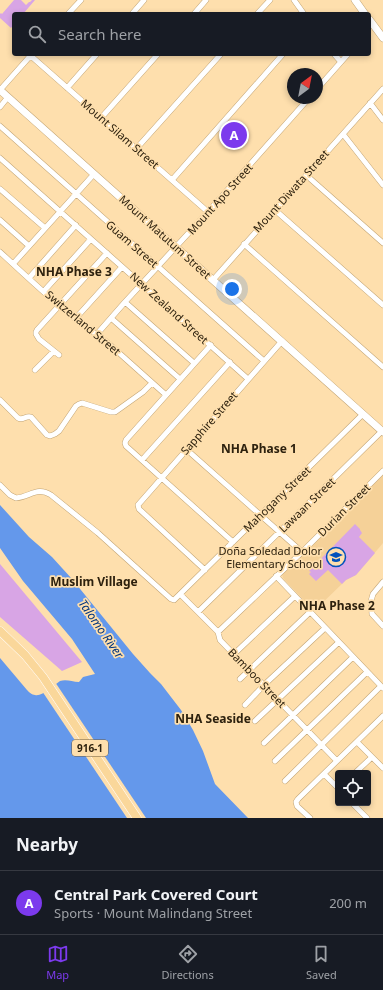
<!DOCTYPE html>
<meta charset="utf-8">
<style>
:root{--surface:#171b24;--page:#242831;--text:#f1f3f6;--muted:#9ea1a6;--line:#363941;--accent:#7c3aed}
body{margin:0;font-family:"Noto Sans",sans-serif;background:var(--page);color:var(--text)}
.controls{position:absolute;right:12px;bottom:12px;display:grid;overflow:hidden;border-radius:4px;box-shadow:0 2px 6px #0003}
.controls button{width:36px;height:36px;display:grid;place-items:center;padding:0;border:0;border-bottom:1px solid var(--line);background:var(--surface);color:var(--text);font:20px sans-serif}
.compass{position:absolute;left:287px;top:68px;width:36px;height:36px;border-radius:50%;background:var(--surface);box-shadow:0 2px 6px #0003;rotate:32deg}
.you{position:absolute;left:232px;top:289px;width:14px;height:14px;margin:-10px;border:3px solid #fff;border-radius:50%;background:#1a73e8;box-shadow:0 0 0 6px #1a73e833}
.badge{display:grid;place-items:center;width:26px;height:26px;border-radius:50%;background:var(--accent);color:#fff;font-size:13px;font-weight:700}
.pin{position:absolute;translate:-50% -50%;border:2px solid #fff;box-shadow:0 1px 4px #0006}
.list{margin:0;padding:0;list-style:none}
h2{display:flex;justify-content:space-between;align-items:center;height:52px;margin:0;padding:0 16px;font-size:17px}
h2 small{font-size:13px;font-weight:400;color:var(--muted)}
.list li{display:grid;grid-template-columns:26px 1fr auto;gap:12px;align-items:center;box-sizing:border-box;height:64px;padding:0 16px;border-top:1px solid var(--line)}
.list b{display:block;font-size:15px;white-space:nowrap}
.list p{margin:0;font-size:13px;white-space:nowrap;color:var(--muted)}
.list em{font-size:13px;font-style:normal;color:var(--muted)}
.icon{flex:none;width:22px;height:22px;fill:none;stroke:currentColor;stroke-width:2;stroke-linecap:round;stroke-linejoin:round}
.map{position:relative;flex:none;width:383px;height:818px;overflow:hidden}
.search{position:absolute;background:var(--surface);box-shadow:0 2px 6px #0003;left:12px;right:12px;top:12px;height:44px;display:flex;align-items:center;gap:10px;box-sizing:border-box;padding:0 14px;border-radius:4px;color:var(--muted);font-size:15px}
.sheet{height:116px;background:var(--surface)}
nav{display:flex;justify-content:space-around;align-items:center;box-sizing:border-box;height:56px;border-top:1px solid var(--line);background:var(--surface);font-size:11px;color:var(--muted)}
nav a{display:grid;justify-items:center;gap:2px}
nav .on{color:var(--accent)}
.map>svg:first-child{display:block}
.built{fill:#f5d198}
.green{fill:#d8a5e5}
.water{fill:#6498eb}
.pier{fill:#fedfad}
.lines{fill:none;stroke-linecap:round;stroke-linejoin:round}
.street-casing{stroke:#c3a575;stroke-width:6}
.secondary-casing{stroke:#c3a575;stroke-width:8}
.primary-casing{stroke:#fff;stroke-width:9}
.street{stroke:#fff;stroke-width:5}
.secondary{stroke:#fff;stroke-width:7}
.primary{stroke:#fad79a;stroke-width:8}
.labels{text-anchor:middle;stroke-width:3.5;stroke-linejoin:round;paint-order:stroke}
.shield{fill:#fedfad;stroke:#6c5a3e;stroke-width:1}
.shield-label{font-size:10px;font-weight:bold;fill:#2d210e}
.street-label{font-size:11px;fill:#2d210e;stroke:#fedfad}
.poi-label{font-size:11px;fill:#2d210e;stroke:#fedfad;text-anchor:end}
.neighbourhood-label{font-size:12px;font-weight:bold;fill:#2d210e;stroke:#fedfad}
.water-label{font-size:12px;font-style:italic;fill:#03357d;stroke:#fedfad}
</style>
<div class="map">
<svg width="383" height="818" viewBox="0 0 383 818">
<rect width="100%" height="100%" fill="#fedfad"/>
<path class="built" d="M383,475V543L356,575L346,580L314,611L283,578L282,574Z"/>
<path class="green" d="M14,0H21L26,5L29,2H30L32,0H35L23,14H14V24L11,28L0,18V14L1,13L2,14Z
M229,121L248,137L238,149L219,133Z
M355,524L360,529V530L362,533L359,537L375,553L356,575L346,580L342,584L328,570L316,581L309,574L311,572L309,571Z
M0,564L82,662L62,671L0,617Z"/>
<path class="water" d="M0,505L29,537L52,557L72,579L133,654L150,673L161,684L181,710L193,730L203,751L215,784L248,818H0V658L27,690C29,692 32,695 35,695C42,697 54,685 60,681C67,679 72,682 79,682L83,677L95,674L72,639L23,581L0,548Z"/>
<path class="pier" d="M55,682L146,818H127L42,691Z"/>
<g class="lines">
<defs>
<path id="street" d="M294,0L304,14
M68,14L81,0
M132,14L144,0
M194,14L206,0
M257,14L270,0
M334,54L341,62
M31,56L208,212
M67,88L97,54
M317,89L348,54
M0,90L32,54
M370,103L383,120
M0,107L8,97
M101,118L158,54
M0,126L264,361
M343,134L383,185
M136,149L221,54
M0,158L248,379
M306,175L383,243
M172,180L283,54
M0,189L45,228
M275,210L383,305
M0,220L29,246
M244,244L383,367
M0,252C25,275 50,299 77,320C87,329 99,335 109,344L166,395
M13,264L94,174
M29,278L76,225
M213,280L383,89
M44,291L91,239
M125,302L194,363
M111,318L180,379
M75,319L122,267
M97,334L125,302L208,212L309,98
M211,345L126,440L125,443L126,446L233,542
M59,355L39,339L36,334V332L37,330L107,253
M35,370L54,351
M0,400L18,418C23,421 26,415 31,417L47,435L50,436L55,434L59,431L76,406L79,404L82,403L111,412H115L143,392L152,383
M186,449L302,552
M142,460L230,362
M0,485L10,495L16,498C30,497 37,486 51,495L98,533L171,599L174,600L363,414
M205,570L139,509L138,505L282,341
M276,576L383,688
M383,582L373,594L371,601L372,614L383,626
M180,594L218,632L220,640L337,761
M198,612L382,431
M218,632L302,552L383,471
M234,654L295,596
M240,679L310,612
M245,705L264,685L325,628
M255,721L339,642
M357,742L383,768
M264,743L353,657
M275,761L367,672
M355,773L372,757
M324,774L338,788
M285,781L381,686
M352,803L367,818
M310,818L297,806L296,802L298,799L383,716"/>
<path id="secondary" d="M355,0L365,14
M369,19L383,38
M0,90L383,432"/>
<path id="primary" d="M0,631L25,655L43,677L137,818"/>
</defs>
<use href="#street" class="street-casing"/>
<use href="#secondary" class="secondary-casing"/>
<use href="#primary" class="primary-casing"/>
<use href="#street" class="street"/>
<use href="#secondary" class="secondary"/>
<use href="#primary" class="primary"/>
</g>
<defs>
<symbol id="school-ring" viewBox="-11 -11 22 22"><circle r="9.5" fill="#fedfad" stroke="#0252bc" stroke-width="1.5"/><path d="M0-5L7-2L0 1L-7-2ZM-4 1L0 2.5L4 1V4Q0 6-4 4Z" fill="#0252bc"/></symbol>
</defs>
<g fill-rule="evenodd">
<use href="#school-ring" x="325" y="546" width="22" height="22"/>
</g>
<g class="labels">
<rect class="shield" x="72" y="740" width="36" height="16" rx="3"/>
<g class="shield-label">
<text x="90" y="752">916-1</text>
</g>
<g class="street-label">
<text transform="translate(120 134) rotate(41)" y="4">Mount Silam Street</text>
<text transform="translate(291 191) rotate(-48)" y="4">Mount Diwata Street</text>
<text transform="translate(220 199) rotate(-48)" y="4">Mount Apo Street</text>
<text transform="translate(165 237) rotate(42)" y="4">Mount Matutum Street</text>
<text transform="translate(132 244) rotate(41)" y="4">Guam Street</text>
<text transform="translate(169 308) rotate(42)" y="4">New Zealand Street</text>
<text transform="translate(83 323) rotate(40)" y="4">Switzerland Street</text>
<text transform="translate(209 423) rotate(-49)" y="4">Sapphire Street</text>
<text transform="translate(277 499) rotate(-44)" y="4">Mahogany Street</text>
<text transform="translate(307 505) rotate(-44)" y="4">Lawaan Street</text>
<text transform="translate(344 510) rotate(-45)" y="4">Durian Street</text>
<text transform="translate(257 678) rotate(46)" y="4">Bamboo Street</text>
</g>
<g class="poi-label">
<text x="322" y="555">Doña Soledad Dolor<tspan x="322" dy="13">Elementary School</tspan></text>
</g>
<g class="neighbourhood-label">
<text x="74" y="276">NHA Phase 3</text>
<text x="259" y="453">NHA Phase 1</text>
<text x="94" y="586">Muslim Village</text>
<text x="337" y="610">NHA Phase 2</text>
<text x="213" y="723">NHA Seaside</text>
</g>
<g class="water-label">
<text transform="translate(101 629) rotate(55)" y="4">Talomo River</text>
</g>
</g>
</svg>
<div class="controls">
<button><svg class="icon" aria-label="locate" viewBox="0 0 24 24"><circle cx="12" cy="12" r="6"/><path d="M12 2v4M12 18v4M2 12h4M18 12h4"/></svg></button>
</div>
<svg class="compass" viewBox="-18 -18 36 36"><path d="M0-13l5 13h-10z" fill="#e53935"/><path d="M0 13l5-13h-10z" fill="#9ea1a6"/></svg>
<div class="you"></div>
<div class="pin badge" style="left:234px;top:135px">A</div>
<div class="search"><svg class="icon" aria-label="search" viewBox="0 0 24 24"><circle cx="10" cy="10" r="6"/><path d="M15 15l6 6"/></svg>Search here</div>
</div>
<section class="sheet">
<h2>Nearby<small></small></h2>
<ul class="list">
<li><span class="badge">A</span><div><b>Central Park Covered Court</b><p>Sports · Mount Malindang Street</p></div><em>200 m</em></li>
</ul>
</section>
<nav>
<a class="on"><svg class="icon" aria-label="map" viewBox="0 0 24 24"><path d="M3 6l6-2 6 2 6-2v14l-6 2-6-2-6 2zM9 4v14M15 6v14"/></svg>Map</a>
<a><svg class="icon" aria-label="directions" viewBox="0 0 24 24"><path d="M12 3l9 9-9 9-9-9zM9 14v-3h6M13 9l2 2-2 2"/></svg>Directions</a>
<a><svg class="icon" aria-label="saved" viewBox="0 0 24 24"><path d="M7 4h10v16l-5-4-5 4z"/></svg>Saved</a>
</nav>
